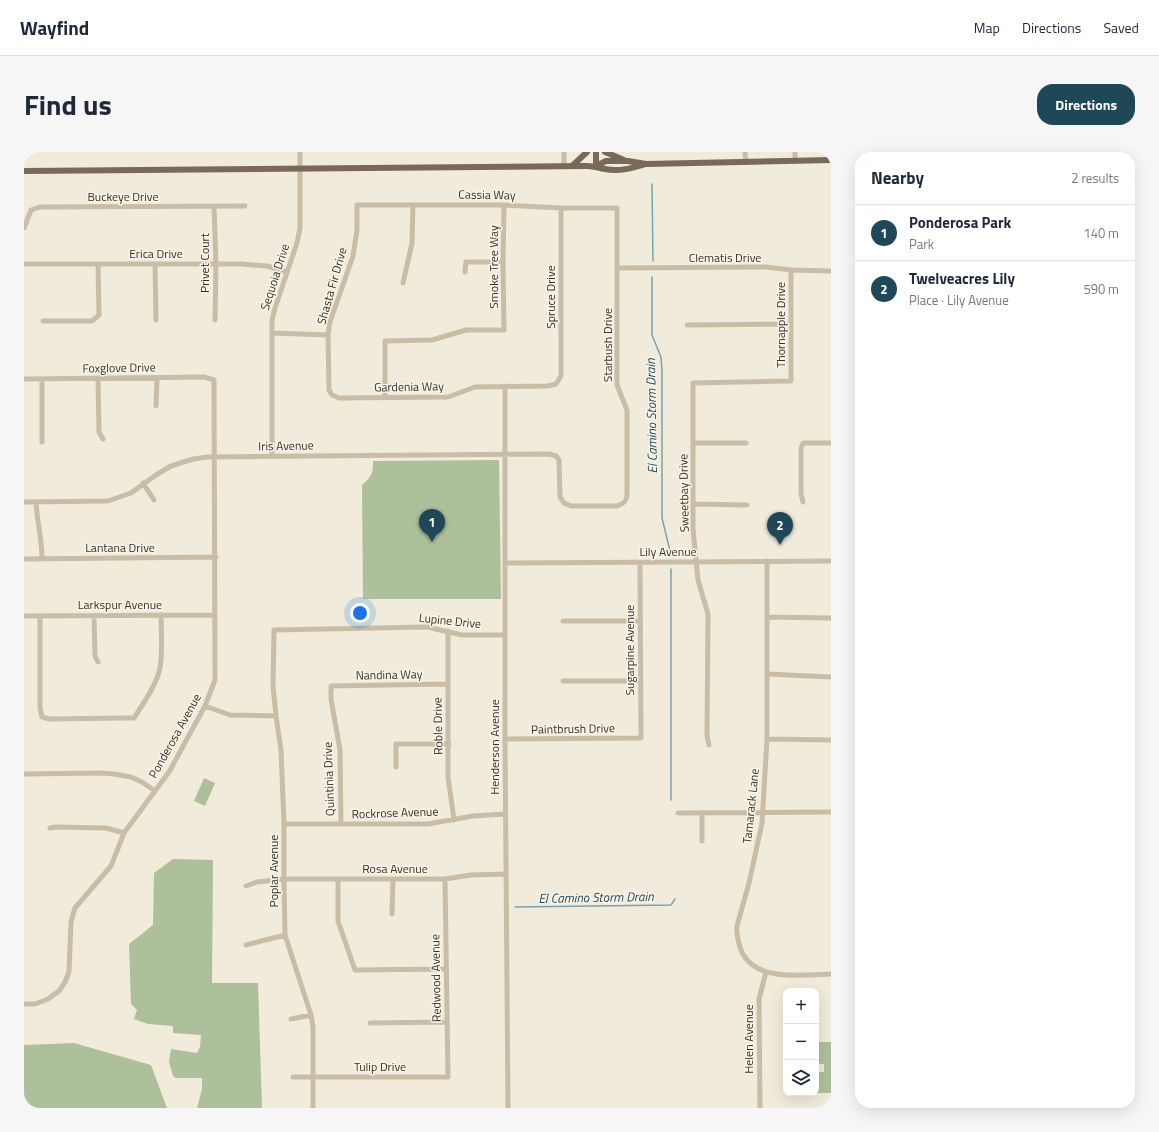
<!DOCTYPE html>
<meta charset="utf-8">
<style>
:root{--surface:#fff;--page:#f6f6f7;--text:#1f2937;--muted:#747a83;--line:#e0e1e3;--accent:#1e4857}
body{margin:0;font-family:"Titillium Web",sans-serif;background:var(--page);color:var(--text)}
.controls{position:absolute;right:12px;bottom:12px;display:grid;overflow:hidden;border-radius:8px;box-shadow:0 4px 16px #0002}
.controls button{width:36px;height:36px;display:grid;place-items:center;padding:0;border:0;border-bottom:1px solid var(--line);background:var(--surface);color:var(--text);font:20px sans-serif}
.you{position:absolute;left:336px;top:461px;width:14px;height:14px;margin:-10px;border:3px solid #fff;border-radius:50%;background:#1a73e8;box-shadow:0 0 0 6px #1a73e833}
.badge{display:grid;place-items:center;width:26px;height:26px;border-radius:50%;background:var(--accent);color:#fff;font-size:13px;font-weight:700}
.pin{position:absolute;translate:-50% -33px;filter:drop-shadow(0 1px 2px #0008)}
.pin::after{content:'';position:absolute;top:21px;width:14px;height:12px;background:inherit;clip-path:polygon(0 0,100% 0,50% 100%)}
.list{margin:0;padding:0;list-style:none}
h2{display:flex;justify-content:space-between;align-items:center;height:52px;margin:0;padding:0 16px;font-size:17px}
h2 small{font-size:13px;font-weight:400;color:var(--muted)}
.list li{display:grid;grid-template-columns:26px 1fr auto;gap:12px;align-items:center;box-sizing:border-box;height:56px;padding:0 16px;border-top:1px solid var(--line)}
.list b{display:block;font-size:15px;white-space:nowrap}
.list p{margin:0;font-size:13px;white-space:nowrap;color:var(--muted)}
.list em{font-size:13px;font-style:normal;color:var(--muted)}
.icon{flex:none;width:22px;height:22px;fill:none;stroke:currentColor;stroke-width:2;stroke-linecap:round;stroke-linejoin:round}
.map{position:relative;flex:none;width:807px;height:956px;overflow:hidden;border-radius:16px}
header{display:flex;align-items:center;gap:24px;box-sizing:border-box;height:56px;padding:0 20px;background:var(--surface);border-bottom:1px solid var(--line)}
header strong{font-size:19px}
nav{display:flex;gap:22px;margin-inline-start:auto;font-size:14px}
.intro{display:flex;align-items:center;justify-content:space-between;box-sizing:border-box;height:96px;padding:0 24px}
h1{margin:0;font-size:28px}
.button{padding:10px 18px;border-radius:16px;background:var(--accent);color:#fff;font-size:14px;font-weight:700}
main{display:flex;gap:24px;padding:0 24px}
aside{flex:1;background:var(--surface);border-radius:16px;box-shadow:0 4px 16px #0002}
.map>svg:first-child{display:block}
.green{fill:#adc09b}
.lines{fill:none;stroke-linecap:round;stroke-linejoin:round}
.stream{stroke:#7ba2ae;stroke-width:1.5}
.minor{stroke:#c9bda7;stroke-width:5}
.major{stroke:#786959;stroke-width:6}
.labels{text-anchor:middle;stroke-width:3;stroke-linejoin:round;paint-order:stroke}
.street-label{font-size:12px;fill:#362f28;stroke:#f9f4e8}
.water-label{font-size:13px;font-style:italic;fill:#1e4857;stroke:#f9f4e8}
</style>
<header>
<strong>Wayfind</strong>
<nav><a>Map</a><a>Directions</a><a>Saved</a></nav>
</header>
<div class="intro"><h1>Find us</h1><a class="button">Directions</a></div>
<main>
<div class="map">
<svg width="807" height="956" viewBox="0 0 807 956">
<rect width="100%" height="100%" fill="#f1ebdb"/>
<path class="green" d="M475,308L477,447H339L338,333C348,324 349,322 349,309Z
M180,626L191,631L181,654L170,649Z
M149,707L189,708L188,831H234L238,956H173L178,937V926H152L149,924L145,910L147,897L173,901L176,895L177,883L149,881V874L124,872L110,867L113,858L107,852L105,792L129,773L130,721Z
M792,890H807V941H793V920H800V912H793Z
M50,891L127,913L143,956H0V893Z"/>
<g class="lines">
<path class="stream" d="M628,32L629,109
M628,125V183L637,205L638,219V366L647,403
M647,417V648
M491,755L647,753L651,747"/>
<path class="minor" d="M721,0L722,10
M771,0V9
M540,14V0
M190,55L192,112L191,168
M0,76L7,58L16,55L221,54
M0,112H217L243,114L263,120
M131,112L132,168
M594,116L742,115L767,118L807,119
M441,120L442,110H479
M379,131L388,91L389,53
M19,169H68L75,163L74,113
M663,173L767,172
M248,181L304,183
M74,226L75,280L79,287
M0,227L180,225L190,228L191,528L181,554L145,620L100,681L87,714L51,756L47,770L45,820L41,830L35,839L24,847L11,852H0
M481,234V587L484,956
M361,246V189L408,188L442,178H480L479,110L480,53
M132,254L133,226
M18,290V227
M669,291H722
M248,304V168L251,156L273,91L276,76V0
M119,331L130,348
M0,350L84,349L107,341L132,323L147,314L169,307L184,305L525,302L532,304L535,308L536,345L540,351L547,354H593C600,352 603,349 603,342V258L593,233V56H537L480,53H333V78L329,104L306,170L304,183L305,238L308,243L315,246L424,245L451,235L524,234L532,232L537,224V56
M12,350C13,369 18,387 18,407
M779,350L777,342V297L779,291H807
M669,352L723,353
M0,407L192,405
M743,409V587L738,671L725,731L713,774C712,782 714,788 716,795C727,831 778,823 807,822
M481,411L807,409
M0,464L191,463
M16,464V556L18,565L26,567L101,566H110C119,552 133,532 136,516C139,499 137,480 137,463
M70,464L71,504L74,510
M743,465L807,466
M539,469H616
M424,479V625L430,668
M743,522L807,525
M539,529H616
M181,554L206,563L252,564
M481,587L617,586L616,410
M743,587L807,588
M685,593L683,584L684,462L674,428L669,377V231L767,229V118
M372,615V592H425
M0,622L77,621L90,622L107,625L118,630L131,639
M654,661L807,660
M678,662V689
M260,672H404L449,664L481,662
M317,672L316,598L307,547V534L424,532
M26,676L32,675L82,676L100,681
M314,728V769L331,818L422,817
M222,734L233,730L260,727H421L447,723L482,722
M368,762L369,727
M222,793L261,783
M267,867L287,863
M346,871L422,870
M269,925H424L421,727
M289,956V875L287,863L261,783L260,727V672L257,598L252,564L249,534L250,478L403,475L438,483H481
M736,956L735,847L742,820"/>
<path class="major" d="M572,0V14
M581,0L600,8
M548,14L563,0
M572,14L582,9H604L622,12L807,8
M0,19L563,14C571,14 574,16 581,17C595,20 609,16 622,12"/>
</g>
<g class="labels">
<g class="street-label">
<text transform="translate(463 43) rotate(1)" y="4">Cassia Way</text>
<text x="99" y="49">Buckeye Drive</text>
<text x="132" y="106">Erica Drive</text>
<text x="701" y="110">Clematis Drive</text>
<text transform="translate(181 111) rotate(-90)" y="4">Privet Court</text>
<text transform="translate(470 115) rotate(-90)" y="4">Smoke Tree Way</text>
<text transform="translate(251 125) rotate(-72)" y="4">Sequoia Drive</text>
<text transform="translate(308 134) rotate(-74)" y="4">Shasta Fir Drive</text>
<text transform="translate(527 145) rotate(-90)" y="4">Spruce Drive</text>
<text transform="translate(757 173) rotate(-90)" y="4">Thornapple Drive</text>
<text transform="translate(584 193) rotate(-90)" y="4">Starbush Drive</text>
<text transform="translate(95 216) rotate(-1)" y="4">Foxglove Drive</text>
<text transform="translate(385 235) rotate(-1)" y="4">Gardenia Way</text>
<text transform="translate(262 294) rotate(-1)" y="4">Iris Avenue</text>
<text transform="translate(660 341) rotate(-91)" y="4">Sweetbay Drive</text>
<text x="96" y="400">Lantana Drive</text>
<text x="644" y="404">Lily Avenue</text>
<text x="96" y="457">Larkspur Avenue</text>
<text transform="translate(426 469) rotate(6)" y="4">Lupine Drive</text>
<text transform="translate(606 498) rotate(-90)" y="4">Sugarpine Avenue</text>
<text transform="translate(365 523) rotate(-1)" y="4">Nandina Way</text>
<text transform="translate(414 574) rotate(-91)" y="4">Roble Drive</text>
<text transform="translate(549 577) rotate(-1)" y="4">Paintbrush Drive</text>
<text transform="translate(151 584) rotate(-61)" y="4">Ponderosa Avenue</text>
<text transform="translate(471 595) rotate(-90)" y="4">Henderson Avenue</text>
<text transform="translate(305 627) rotate(-92)" y="4">Quintinia Drive</text>
<text transform="translate(727 654) rotate(-84)" y="4">Tamarack Lane</text>
<text transform="translate(371 661) rotate(-2)" y="4">Rockrose Avenue</text>
<text x="371" y="721">Rosa Avenue</text>
<text transform="translate(250 719) rotate(-90)" y="4">Poplar Avenue</text>
<text transform="translate(412 826) rotate(-91)" y="4">Redwood Avenue</text>
<text transform="translate(725 887) rotate(-90)" y="4">Helen Avenue</text>
<text x="356" y="919">Tulip Drive</text>
</g>
<g class="water-label">
<text transform="translate(627 264) rotate(-91)" y="5">El Camino Storm Drain</text>
<text transform="translate(572 745) rotate(-1)" y="5">El Camino Storm Drain</text>
</g>
</g>
</svg>
<div class="controls">
<button>+</button>
<button>−</button>
<button><svg class="icon" aria-label="layers" viewBox="0 0 24 24"><path d="M12 4l9 5-9 5-9-5zM3 14l9 5 9-5"/></svg></button>
</div>
<div class="you"></div>
<div class="pin badge" style="left:408px;top:390px">1</div>
<div class="pin badge" style="left:756px;top:393px">2</div>
</div>
<aside>
<h2>Nearby<small>2 results</small></h2>
<ul class="list">
<li><span class="badge">1</span><div><b>Ponderosa Park</b><p>Park</p></div><em>140 m</em></li>
<li><span class="badge">2</span><div><b>Twelveacres Lily</b><p>Place · Lily Avenue</p></div><em>590 m</em></li>
</ul>
</aside>
</main>
